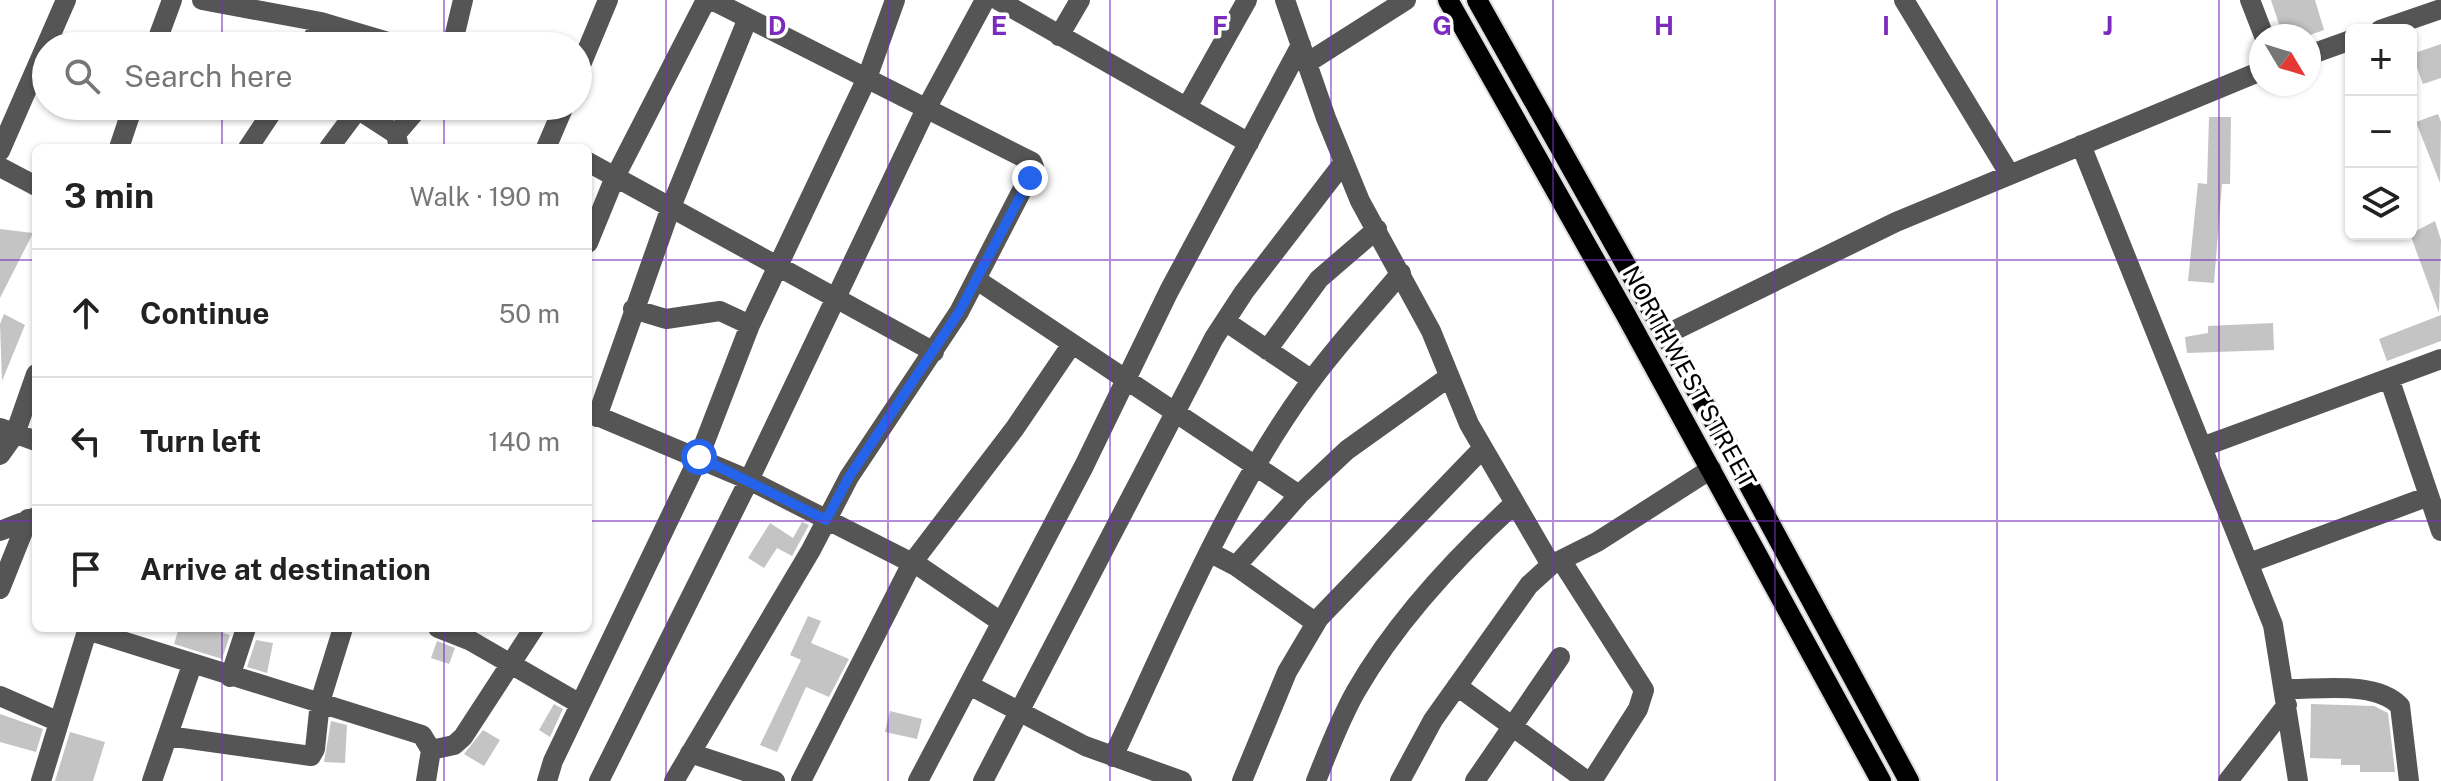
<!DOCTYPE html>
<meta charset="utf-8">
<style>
:root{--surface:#fff;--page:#f2f2f2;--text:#222;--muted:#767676;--line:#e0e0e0}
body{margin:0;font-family:"Public Sans",sans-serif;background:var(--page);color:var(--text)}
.controls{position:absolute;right:24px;top:24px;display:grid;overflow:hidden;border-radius:12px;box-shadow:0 2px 6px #0004}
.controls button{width:72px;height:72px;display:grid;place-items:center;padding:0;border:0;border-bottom:2px solid var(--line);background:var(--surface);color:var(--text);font:40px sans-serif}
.compass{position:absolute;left:2249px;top:24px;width:72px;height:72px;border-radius:50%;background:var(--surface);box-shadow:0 2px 6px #0004;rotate:128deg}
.stop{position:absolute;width:24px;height:24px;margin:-18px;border:6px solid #2563eb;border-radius:50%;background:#fff}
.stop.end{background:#2563eb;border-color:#fff;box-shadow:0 2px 8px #0008}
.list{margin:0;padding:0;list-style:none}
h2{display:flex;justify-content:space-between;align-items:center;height:104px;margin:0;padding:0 32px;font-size:34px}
h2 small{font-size:26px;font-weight:400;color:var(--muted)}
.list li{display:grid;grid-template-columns:52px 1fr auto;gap:24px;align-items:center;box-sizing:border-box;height:128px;padding:0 32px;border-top:2px solid var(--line)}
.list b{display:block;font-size:30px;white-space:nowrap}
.list em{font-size:26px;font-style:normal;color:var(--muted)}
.icon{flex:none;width:44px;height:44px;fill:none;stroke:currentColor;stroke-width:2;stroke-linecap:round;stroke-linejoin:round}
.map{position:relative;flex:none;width:2441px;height:781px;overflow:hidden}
.search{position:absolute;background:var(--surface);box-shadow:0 2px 6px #0004;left:32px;top:32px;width:560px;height:88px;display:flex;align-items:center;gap:20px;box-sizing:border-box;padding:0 28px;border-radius:44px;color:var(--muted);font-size:30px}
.panel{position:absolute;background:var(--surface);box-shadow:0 2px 6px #0004;left:32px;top:144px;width:560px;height:488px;border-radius:12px}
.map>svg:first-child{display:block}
.building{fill:#c4c4c4}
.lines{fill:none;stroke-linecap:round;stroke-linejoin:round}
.major-casing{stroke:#dbdbdb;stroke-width:24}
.minor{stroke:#555;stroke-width:20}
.major{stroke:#000;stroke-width:20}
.route{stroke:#2563eb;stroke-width:10}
.grid{fill:none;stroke:#7b2cbf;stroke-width:2;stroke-opacity:0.55}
.labels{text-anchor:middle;stroke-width:7;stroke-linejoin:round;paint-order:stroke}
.street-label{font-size:24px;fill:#000;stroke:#fff}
.grid-label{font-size:26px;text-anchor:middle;font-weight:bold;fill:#7b2cbf;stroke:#fff;stroke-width:7;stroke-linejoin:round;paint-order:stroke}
</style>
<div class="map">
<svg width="2441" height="781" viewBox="0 0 2441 781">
<rect width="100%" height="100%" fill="#fff"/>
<path class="building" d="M2271,0H2315L2324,30L2307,36H2283Z
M2441,44V78L2423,84L2412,54Z
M2438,114L2441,122L2440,183L2416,122Z
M2209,117H2231L2230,184H2222L2214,283L2188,281L2198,183L2207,184Z
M2435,221L2441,240L2439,313L2410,234Z
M0,229L33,233L0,298Z
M4,314L25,325L2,381L0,324Z
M2441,315V341L2387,361L2379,339Z
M2273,323L2274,350L2187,353L2185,337L2208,333V326Z
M802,522L809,525L792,556L777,548L764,568L748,558L770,523L793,538Z
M808,616L821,621L811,643L849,659L829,697L806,687L777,752L760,745L801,660L790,655Z
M179,628H224L223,633L230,635L222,659L174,644Z
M256,640L273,643L267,673L247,667Z
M437,641L455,648L449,664L431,658Z
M554,704L563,709L550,737L539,730Z
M2311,704L2374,706L2388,713L2395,772H2360V765H2341V759L2310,758Z
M890,711L922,719L917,739L885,732Z
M0,714L43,729L36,752L0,742Z
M331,721L347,725L345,763L324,762Z
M483,730L500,740L484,766L464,754Z
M70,732L105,742L93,781H55Z"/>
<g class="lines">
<defs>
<path id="major" d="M1448,0L1626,315L1881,781
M1477,0L1736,461L1909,781"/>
</defs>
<use href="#major" class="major-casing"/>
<path class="minor" d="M202,0L321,22L402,46
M998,0L1249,143
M1285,0L1326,118L1360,201L1431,331L1469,424L1551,565
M1904,0L2010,175
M2250,0L2264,36
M2380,30L2441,9
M1059,36L1080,0
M155,46L172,0
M309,46L321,22
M452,46L463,0
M2309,55L2351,40
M1307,63L1406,0
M578,72L608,0
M353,106L396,134L399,148
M1187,107L1247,0
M396,134L420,106
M2081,145L2273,625L2298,781
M119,148L133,106
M248,148L276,106
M329,148L358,109
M546,148L564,106
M0,151L66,0
M588,162L934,352
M0,167L36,186
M588,243L615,177L706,0
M977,280L1299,495
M633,309L666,319L720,311L750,325
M1225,321L1312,380
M1665,335L1896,222L2261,71
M1267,350L1319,279L1377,229
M2389,378L2441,531
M588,412L749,480L922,568L1001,622
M597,417L671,207L748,18
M0,428L36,441
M2202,447L2441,359
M0,455L15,434L36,374
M0,531L33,518
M1209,552L1236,566L1316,623
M1561,560L1644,690L1638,709L1592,781
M2249,563L2429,496
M1236,566L1299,495L1347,450L1449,377
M0,589L28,519
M438,628L471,641L580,704
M87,630L422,735L431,750L426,781
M230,677L246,628
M969,685L1085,746L1182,781
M1457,686L1587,781
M2285,689C2318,690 2375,680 2400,706L2409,781
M0,696L59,722
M168,736L311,756L315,749L320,702L343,628
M431,750L454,745L463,737L534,628
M690,753L775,781
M1113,757C1172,631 1226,498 1308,385C1336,346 1370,310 1401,273
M41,781L88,628
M152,781L192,665
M547,781L553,761L699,457L750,325L867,78L895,0
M599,781L749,480L926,109L985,0
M674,781L811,550L849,477L959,312L1034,167L1032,162L712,0
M801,781L912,563L1015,428L1072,344
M918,781L1084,466L1169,291L1301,45
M983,781L1214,338L1244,292L1344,162
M1242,781L1287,672L1319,618L1483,448
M1316,781C1328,751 1340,719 1356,691C1396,621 1456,557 1515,503
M1400,781L1433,720L1529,585L1551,565L1597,542L1711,469
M1475,781L1560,657
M2228,781L2287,705"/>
<use href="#major" class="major"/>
</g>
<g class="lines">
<path class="route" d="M699,457L826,520L849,477L959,312L1030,178"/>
</g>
<path class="grid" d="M222,0V46M444,0V46M666,0V781M888,0V781M1110,0V781M1331,0V781M1553,0V781M1775,0V781M1997,0V781M2219,0V781M222,106V148M444,106V148M0,260H36M588,260H2441M0,521H36M588,521H2441M222,628V781M444,628V781"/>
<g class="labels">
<g class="street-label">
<text transform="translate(1689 377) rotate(61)" y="8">NORTHWEST STREET</text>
</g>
</g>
<g class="grid-label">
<text x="777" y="35">D</text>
<text x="999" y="35">E</text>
<text x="1220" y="35">F</text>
<text x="1442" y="35">G</text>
<text x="1664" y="35">H</text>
<text x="1886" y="35">I</text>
<text x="2108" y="35">J</text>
</g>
</svg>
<div class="controls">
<button>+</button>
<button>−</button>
<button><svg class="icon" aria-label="layers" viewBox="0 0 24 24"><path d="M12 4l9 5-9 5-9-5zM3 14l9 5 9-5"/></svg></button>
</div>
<svg class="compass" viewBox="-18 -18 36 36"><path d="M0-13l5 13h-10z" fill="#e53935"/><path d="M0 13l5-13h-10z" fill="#767676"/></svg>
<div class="stop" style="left:699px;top:457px"></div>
<div class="stop end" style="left:1030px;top:178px"></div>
<div class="search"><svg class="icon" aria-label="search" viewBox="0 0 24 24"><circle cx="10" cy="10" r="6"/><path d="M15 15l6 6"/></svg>Search here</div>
<section class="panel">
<h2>3 min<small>Walk · 190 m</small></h2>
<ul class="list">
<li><svg class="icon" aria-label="ahead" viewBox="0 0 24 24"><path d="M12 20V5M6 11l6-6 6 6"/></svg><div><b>Continue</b></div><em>50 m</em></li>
<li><svg class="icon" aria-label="left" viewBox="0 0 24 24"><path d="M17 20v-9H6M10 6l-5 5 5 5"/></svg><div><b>Turn left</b></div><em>140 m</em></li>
<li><svg class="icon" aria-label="arrive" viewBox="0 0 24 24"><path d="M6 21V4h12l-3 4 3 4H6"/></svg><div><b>Arrive at destination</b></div></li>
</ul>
</section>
</div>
